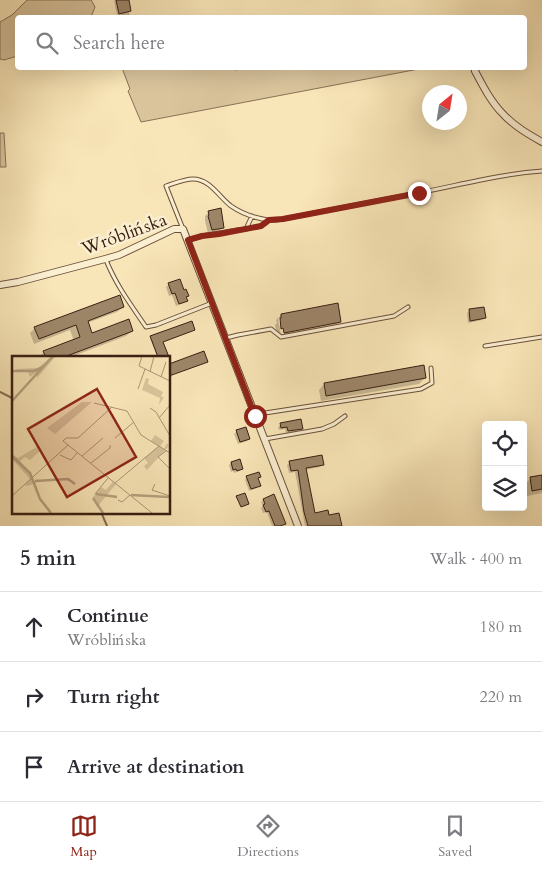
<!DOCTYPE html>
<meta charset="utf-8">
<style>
:root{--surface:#fff;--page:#f7f7f7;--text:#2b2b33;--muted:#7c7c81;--line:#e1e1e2;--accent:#8f2418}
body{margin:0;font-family:Cardo,serif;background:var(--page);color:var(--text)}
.controls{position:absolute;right:15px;bottom:15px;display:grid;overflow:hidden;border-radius:5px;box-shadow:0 5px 20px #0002}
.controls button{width:45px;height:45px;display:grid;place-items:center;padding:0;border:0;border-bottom:1px solid var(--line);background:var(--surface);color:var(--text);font:25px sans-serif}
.compass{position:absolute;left:422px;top:85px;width:45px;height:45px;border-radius:50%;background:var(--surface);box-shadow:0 5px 20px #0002;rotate:30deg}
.stop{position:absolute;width:15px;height:15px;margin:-11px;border:4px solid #8f2418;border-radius:50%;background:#fff}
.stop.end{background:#8f2418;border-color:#fff;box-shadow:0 1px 5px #0008}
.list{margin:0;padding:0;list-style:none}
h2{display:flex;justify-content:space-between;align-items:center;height:65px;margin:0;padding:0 20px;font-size:21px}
h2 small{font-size:16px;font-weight:400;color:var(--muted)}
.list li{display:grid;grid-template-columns:32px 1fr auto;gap:15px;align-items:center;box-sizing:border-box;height:70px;padding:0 20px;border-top:1px solid var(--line)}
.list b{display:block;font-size:19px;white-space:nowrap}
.list p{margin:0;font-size:16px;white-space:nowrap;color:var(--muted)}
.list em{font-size:16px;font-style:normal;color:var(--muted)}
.icon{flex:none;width:28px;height:28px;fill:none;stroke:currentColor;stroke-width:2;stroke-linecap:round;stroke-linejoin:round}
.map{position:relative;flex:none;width:542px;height:526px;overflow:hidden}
.search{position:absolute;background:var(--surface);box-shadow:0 5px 20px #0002;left:15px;right:15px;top:15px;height:55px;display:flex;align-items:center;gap:12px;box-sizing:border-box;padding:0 18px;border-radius:5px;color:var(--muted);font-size:19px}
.sheet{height:275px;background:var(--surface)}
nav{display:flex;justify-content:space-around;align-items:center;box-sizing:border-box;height:70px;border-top:1px solid var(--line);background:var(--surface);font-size:14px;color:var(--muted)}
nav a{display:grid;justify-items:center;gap:2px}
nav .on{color:var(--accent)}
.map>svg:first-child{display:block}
.green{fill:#d9c49c;stroke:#8a7158}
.shadow{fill:#0003;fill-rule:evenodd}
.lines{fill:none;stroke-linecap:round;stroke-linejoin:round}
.stream{stroke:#866d54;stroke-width:2}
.building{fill:#9d8669;stroke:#3a1e13}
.lane-casing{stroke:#6a503c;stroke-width:5}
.street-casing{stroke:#6a503c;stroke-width:8}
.lane{stroke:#fbefd1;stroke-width:3}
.street{stroke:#fbefd1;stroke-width:6}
.route{stroke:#8f2418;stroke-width:6}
.labels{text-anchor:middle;stroke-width:5;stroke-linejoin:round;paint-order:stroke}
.street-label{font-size:18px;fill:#3a1e13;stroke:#fbefd1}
.inset-river{fill:none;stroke:#b8a280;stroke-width:2.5}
.inset-road{fill:none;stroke:#ad9676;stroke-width:1}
.view{fill:#8f2418;fill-opacity:0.15;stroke:#8f2418;stroke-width:2.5}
.inset-edge{fill:none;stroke:#3a1e13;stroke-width:2.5}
</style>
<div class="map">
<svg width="542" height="526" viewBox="0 0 542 526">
<rect width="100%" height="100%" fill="#f9e6b8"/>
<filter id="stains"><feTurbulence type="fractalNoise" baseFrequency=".004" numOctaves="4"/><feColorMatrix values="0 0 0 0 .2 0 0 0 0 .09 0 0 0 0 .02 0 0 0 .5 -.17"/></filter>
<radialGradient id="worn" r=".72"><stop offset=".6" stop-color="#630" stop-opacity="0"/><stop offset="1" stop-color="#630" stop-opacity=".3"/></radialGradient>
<path class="green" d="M27,0H91L95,7L91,17L18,18L17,56L4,60L0,59V22L12,15Z
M122,68H424L141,122L128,91L130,89Z
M0,133H4L6,167H0Z"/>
<path class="shadow" d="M115,0H127L130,18H121V14L117,15L114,1Z
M234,68H240L241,69L235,71Z
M209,212L223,227L219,231L208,233L205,221V216Z
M169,284L183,292L188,296L185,298L186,300L184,303L176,306L172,295L169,296L166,287Z
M123,307L117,312L87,323L91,334L132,331L126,336L71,357H39L44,352L74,341L70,330L34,344L30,333L35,328Z
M469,311L484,318L482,320L468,323L467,313Z
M281,315L340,322L335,327L279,337V333H277L275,325L277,323L276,320ZM281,317L284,335H281L278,319Z
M151,337L162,342L168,357H157L150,338Z
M425,378L419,384L321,401L319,390L324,384Z
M281,424L302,428L299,431L286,433L285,429L279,430L278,427Z
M237,431L249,438L247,441L238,444L234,434Z
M290,462L322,464L320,467L305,470L314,514L328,517L341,526H305L295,472L289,473L287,465Z
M231,463L242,469L239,471L234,473L233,471L231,472L229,465Z
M247,477H260L257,479L260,485L257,488L249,491L245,480Z
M542,477V493L527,496L525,484L530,479Z
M264,500L279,526H272L267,512L263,513L261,508L263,506L261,502Z"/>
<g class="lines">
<path class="stream" d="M0,392L14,399
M101,512L107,526"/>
</g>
<path class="building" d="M116,0H129L131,11L119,14Z
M221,208L224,228L212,230L208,216L209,215L208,211Z
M180,279L184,290L186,289L189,296L186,297L188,301L179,304L175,293L172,294L168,283Z
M120,295L124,307L88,321L92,333L129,319L133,331L64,357H46L43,351L80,337L76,325L39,339L34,327Z
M338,303L341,322L284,333L283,328L281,329L280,318H281V314Z
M484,307L486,318L470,321L469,309Z
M192,321L195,330L163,342L169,357H158L150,336Z
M204,351L208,362L169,376V364Z
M424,365L426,378L326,396L324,383Z
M301,419L303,429L288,431L287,427L281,428L280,423Z
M246,427L250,439L240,442L236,430Z
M322,455L324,465L306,468L315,513L328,510L329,515L339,513L342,526H308L304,512L298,470L291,471L289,461Z
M240,459L243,469L237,471L236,469L233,470L231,462Z
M259,472L261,477L258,478L261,486L251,489L246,476Z
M542,475V489L532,491L530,477Z
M245,493L249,504L241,507L236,496Z
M274,494L286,524L280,526H275L269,511L266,512L263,505L265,504L263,499Z"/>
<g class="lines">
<defs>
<path id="lane" d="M183,229L166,186C175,183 185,179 193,179C210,179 219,197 231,206C241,213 255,218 268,220C273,221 278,220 283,219C328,210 373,202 418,193C460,185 500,174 542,171
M246,229L252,216
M188,240L202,236L261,226L269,220
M106,260C116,285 131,305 146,327L156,325L212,303
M226,338L238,335L271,329L281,337L394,316L408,307
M485,346L542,337
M256,415L265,413L421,389L432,383L431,368
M265,439L322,429L334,424L345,416"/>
<path id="street" d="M475,71C483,86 491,102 503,114C514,126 528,134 542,142
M0,285L18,282L105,259L119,255L174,229H183L298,526"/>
</defs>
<use href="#lane" class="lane-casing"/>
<use href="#street" class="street-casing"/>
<use href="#lane" class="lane"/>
<use href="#street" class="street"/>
</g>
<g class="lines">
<path class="route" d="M255,416L188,240L202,236L219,234L261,226L269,220L283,219L419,193"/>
</g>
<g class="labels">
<g class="street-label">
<text transform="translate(124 234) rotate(-20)" y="6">Wróblińska</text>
</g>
</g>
<g transform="translate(12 356)">
<rect width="158" height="158" fill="#f9e6b8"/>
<path d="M40,0H44L25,22V16L18,21L16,16H0L5,13L26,12ZM134,22L137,23L136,28L151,36L149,41H152L147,49L148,42L130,34ZM70,46H80L43,78L35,72ZM143,79L152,85L148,90L152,93L155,87L157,90L135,114L132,110L136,107L132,102L147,90L139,85ZM26,90L29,94L18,104L13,101L8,105L24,127L15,130L13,129L18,123L0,103V98L6,102ZM101,126L104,128L85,151L81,141L89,131L94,134Z" fill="#d9c49c"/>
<path class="inset-river" d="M0,15H22L31,11M0,45L41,0M0,100L18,117L28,143L39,157M23,125L56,123L63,128M84,138L105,141M119,139L157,141M81,142L91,157"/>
<path class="inset-road" d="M130,0L127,10L158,25M138,16L142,0M149,21L154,6M126,33L133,13M82,47L115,55L129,79L158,97M138,52L144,56L158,80M147,62L158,49M103,82L122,66M56,89L51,85L54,82H66L100,51M154,95L146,101L157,112M48,99L59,104L65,97M70,100L91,82M79,107L98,92V89M103,127L147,90M143,128L140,134L158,140M83,138L96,122M0,140L56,89L140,157M106,144L110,146L118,139"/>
<path class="view" d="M85,33L124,101L55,141L16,73Z"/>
<rect width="158" height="158" class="inset-edge"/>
</g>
<rect width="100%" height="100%" filter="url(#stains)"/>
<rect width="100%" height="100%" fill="url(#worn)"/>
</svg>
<div class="controls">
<button><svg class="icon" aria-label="locate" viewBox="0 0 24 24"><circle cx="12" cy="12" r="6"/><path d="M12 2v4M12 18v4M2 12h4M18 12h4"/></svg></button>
<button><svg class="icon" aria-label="layers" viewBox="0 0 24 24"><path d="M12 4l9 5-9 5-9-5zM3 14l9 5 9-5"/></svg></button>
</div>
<svg class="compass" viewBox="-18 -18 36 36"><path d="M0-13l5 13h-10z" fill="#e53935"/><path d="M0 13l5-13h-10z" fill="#7c7c81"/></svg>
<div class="stop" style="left:255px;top:416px"></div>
<div class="stop end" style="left:419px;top:193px"></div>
<div class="search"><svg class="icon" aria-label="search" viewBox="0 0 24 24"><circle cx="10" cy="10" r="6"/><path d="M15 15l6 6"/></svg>Search here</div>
</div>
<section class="sheet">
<h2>5 min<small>Walk · 400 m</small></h2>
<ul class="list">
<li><svg class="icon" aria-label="ahead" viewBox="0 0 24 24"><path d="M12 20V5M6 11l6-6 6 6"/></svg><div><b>Continue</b><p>Wróblińska</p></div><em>180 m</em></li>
<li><svg class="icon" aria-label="right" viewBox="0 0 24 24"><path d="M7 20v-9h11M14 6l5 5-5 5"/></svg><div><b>Turn right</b></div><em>220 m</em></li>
<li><svg class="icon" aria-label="arrive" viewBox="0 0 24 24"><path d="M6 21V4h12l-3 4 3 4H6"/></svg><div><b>Arrive at destination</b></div></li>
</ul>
</section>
<nav>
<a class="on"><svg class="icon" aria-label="map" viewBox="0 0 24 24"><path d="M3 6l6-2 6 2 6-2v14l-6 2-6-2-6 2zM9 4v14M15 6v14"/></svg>Map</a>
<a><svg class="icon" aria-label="directions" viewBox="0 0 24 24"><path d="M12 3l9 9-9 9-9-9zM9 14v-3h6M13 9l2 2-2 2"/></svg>Directions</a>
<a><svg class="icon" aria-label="saved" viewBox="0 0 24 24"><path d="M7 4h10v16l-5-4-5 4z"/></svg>Saved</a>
</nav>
